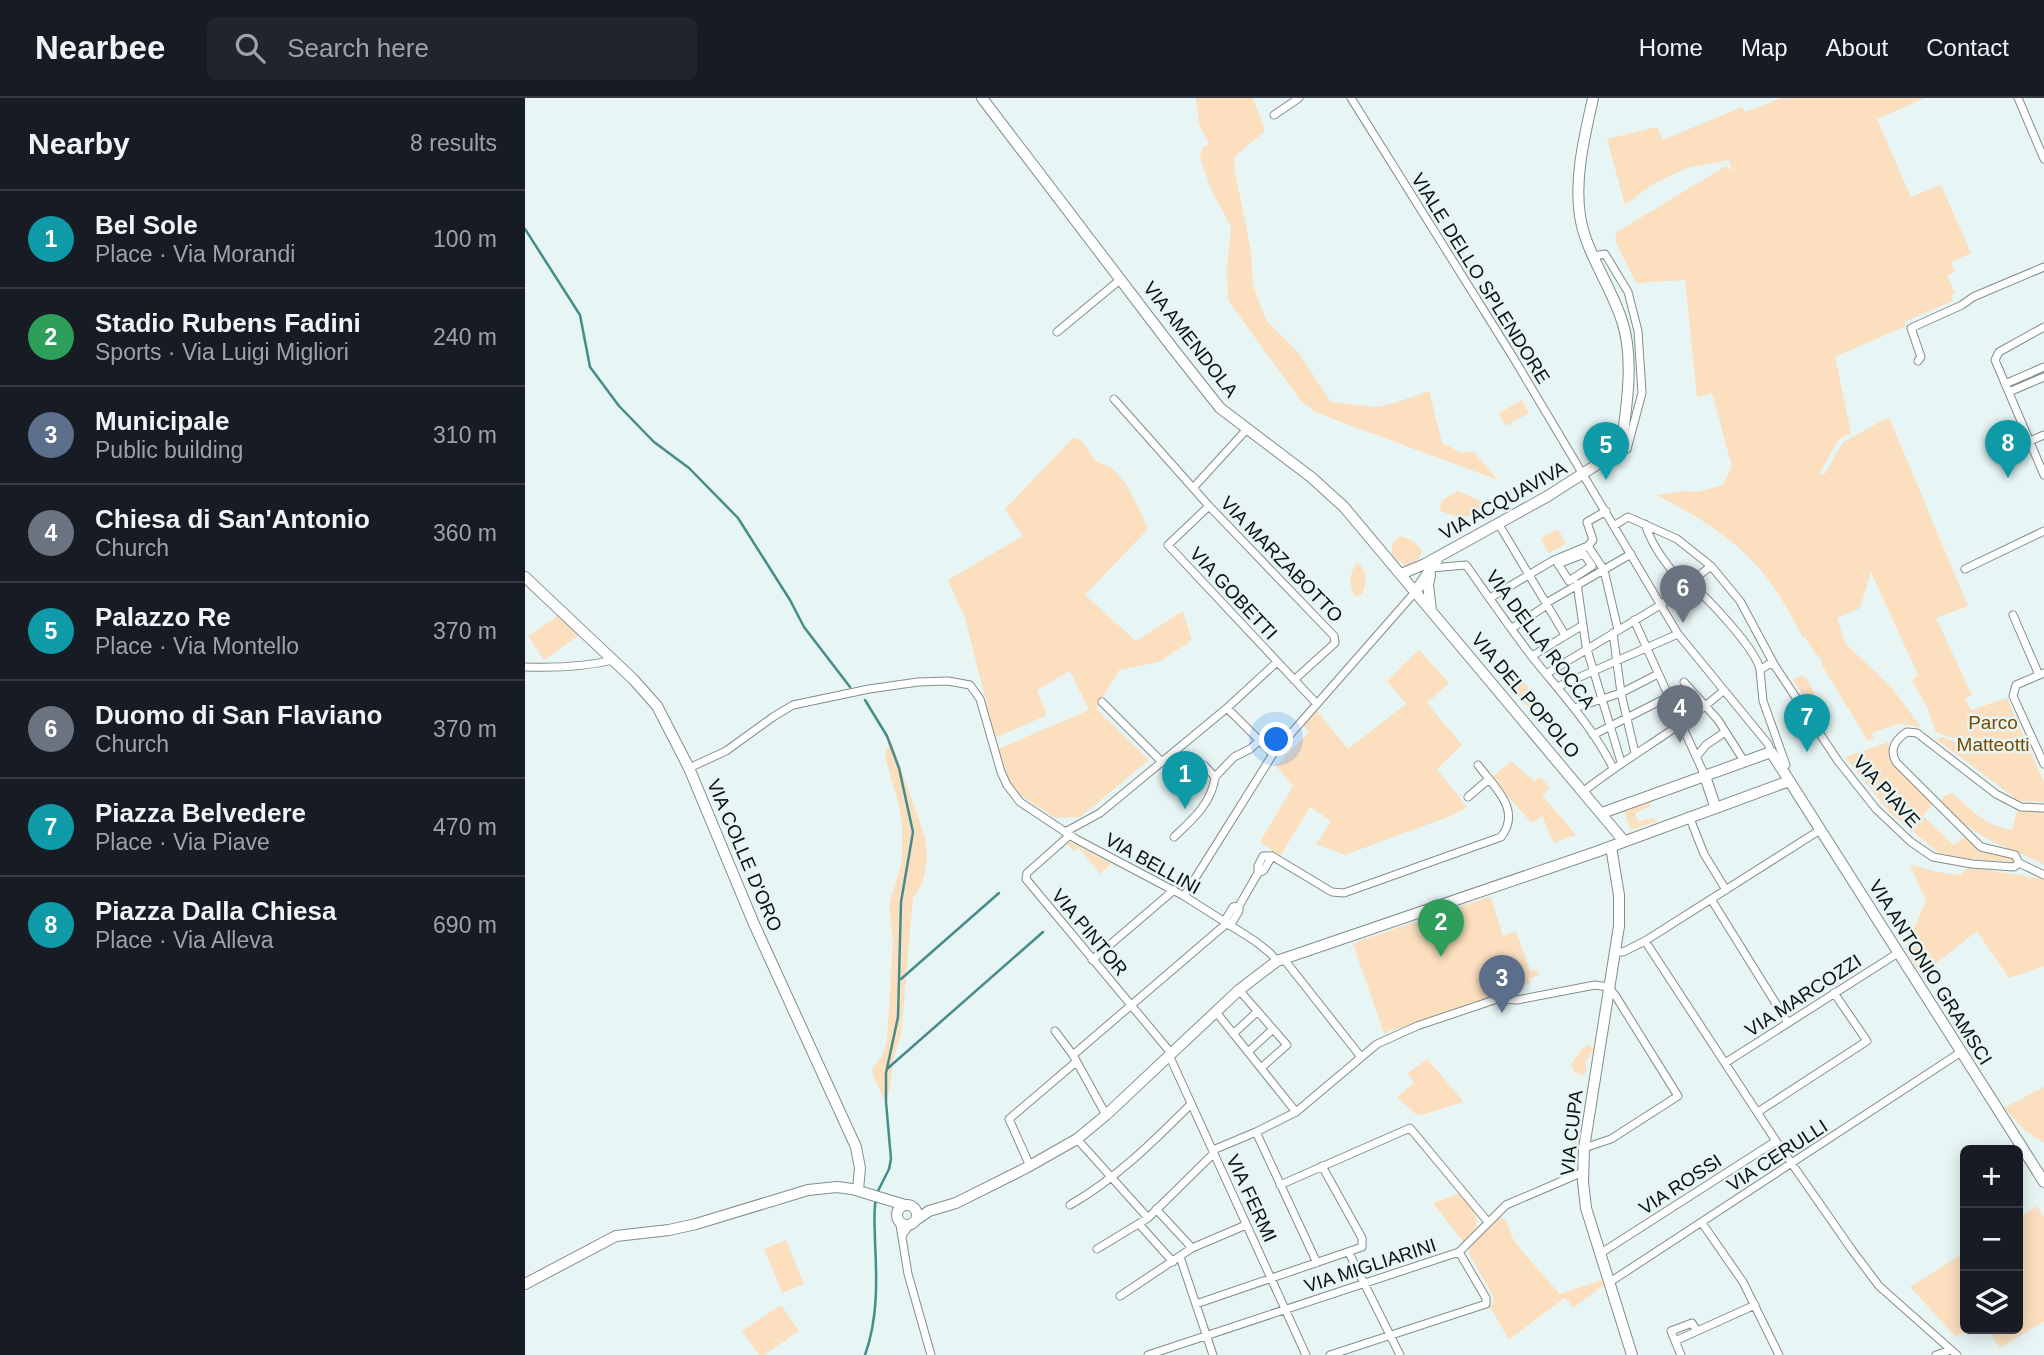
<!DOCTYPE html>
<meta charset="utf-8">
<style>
:root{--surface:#171b24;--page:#20242c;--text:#f1f3f6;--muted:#9ea1a6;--line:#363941;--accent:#2563eb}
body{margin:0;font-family:Helvetica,sans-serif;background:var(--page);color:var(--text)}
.controls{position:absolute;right:21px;bottom:21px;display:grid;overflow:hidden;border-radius:10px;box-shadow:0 4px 18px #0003}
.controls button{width:63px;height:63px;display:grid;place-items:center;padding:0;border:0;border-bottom:2px solid var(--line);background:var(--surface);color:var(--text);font:35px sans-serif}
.you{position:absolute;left:752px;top:642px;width:24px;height:24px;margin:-18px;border:5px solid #fff;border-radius:50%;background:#1a73e8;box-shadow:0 0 0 10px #1a73e833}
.badge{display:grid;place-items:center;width:46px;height:46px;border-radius:50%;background:var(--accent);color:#fff;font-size:23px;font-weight:700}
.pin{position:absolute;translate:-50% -58px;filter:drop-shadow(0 2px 4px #0008)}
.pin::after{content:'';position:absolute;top:37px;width:24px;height:21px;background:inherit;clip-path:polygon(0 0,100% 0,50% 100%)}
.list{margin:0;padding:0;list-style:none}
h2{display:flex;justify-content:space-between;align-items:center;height:91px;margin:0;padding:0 28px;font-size:30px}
h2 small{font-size:23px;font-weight:400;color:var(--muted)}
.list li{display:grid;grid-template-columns:46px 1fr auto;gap:21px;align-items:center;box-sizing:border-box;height:98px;padding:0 28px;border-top:2px solid var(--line)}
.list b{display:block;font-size:26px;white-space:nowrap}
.list p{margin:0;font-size:23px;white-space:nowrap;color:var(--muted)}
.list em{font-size:23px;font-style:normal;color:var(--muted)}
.icon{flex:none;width:38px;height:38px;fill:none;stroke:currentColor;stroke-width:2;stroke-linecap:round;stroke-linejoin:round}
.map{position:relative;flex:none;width:1519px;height:1257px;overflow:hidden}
header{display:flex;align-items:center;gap:42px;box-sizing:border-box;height:98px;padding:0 35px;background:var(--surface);border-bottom:2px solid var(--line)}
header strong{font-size:33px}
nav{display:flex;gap:38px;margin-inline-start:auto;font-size:24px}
.search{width:490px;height:63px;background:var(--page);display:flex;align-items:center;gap:18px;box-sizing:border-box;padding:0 24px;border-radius:10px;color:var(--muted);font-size:26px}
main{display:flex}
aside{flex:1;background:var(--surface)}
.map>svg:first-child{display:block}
.green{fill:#fbdfbf}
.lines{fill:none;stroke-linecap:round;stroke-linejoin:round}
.stream{stroke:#468c8a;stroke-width:2.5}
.street-casing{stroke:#828e8e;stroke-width:9}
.secondary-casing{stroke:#828e8e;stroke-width:12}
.street{stroke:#fff;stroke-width:7}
.secondary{stroke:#fff;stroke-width:10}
.labels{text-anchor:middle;stroke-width:5;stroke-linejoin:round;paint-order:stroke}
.street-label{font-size:19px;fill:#0d1211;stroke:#e7f5f4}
.park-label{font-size:19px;fill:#794b01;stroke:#e7f5f4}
</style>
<header>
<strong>Nearbee</strong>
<div class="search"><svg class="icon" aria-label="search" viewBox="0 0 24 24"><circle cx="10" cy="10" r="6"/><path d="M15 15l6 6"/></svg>Search here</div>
<nav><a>Home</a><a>Map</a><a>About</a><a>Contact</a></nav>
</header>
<main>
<aside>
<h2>Nearby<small>8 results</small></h2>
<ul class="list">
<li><span class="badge" style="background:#0f9aa8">1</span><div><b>Bel Sole</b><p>Place · Via Morandi</p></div><em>100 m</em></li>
<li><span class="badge" style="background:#2e9e5b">2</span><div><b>Stadio Rubens Fadini</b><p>Sports · Via Luigi Migliori</p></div><em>240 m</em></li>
<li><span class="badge" style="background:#5c6f8a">3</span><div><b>Municipale</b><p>Public building</p></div><em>310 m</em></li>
<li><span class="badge" style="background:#6b7280">4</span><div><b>Chiesa di San'Antonio</b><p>Church</p></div><em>360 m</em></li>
<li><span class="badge" style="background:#0f9aa8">5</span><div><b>Palazzo Re</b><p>Place · Via Montello</p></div><em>370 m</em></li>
<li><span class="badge" style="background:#6b7280">6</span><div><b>Duomo di San Flaviano</b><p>Church</p></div><em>370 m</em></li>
<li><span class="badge" style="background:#0f9aa8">7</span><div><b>Piazza Belvedere</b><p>Place · Via Piave</p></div><em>470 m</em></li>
<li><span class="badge" style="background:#0f9aa8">8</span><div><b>Piazza Dalla Chiesa</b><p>Place · Via Alleva</p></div><em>690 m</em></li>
</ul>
</aside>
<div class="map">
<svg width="1519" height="1257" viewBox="0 0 1519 1257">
<rect width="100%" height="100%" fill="#e7f5f4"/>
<path class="green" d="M671,0H728L740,33L709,59L710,75L726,153L728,187L741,222L773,254L806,304L850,309L870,305L904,293L917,345L937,355L949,354L973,382L792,315L776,303L703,202L702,170L706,129L686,91L675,60L677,50L684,46L674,26Z
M1256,0H1400L1352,21L1386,99L1416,87L1446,155L1426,164L1430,174L1422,177L1430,195L1426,198L1428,203L1379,224L1381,228L1310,259L1326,335L1314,341L1295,375L1299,377L1318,344L1364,319L1443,508L1411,520L1447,597L1440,601L1446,612L1482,600L1519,684V704L1494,703L1411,641L1418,639L1435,646L1440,643L1438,638L1434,642L1411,634L1401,607L1387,582L1393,577L1346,474L1335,510L1312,520L1320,545L1367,590L1396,629L1373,626L1346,635L1349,640L1343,643L1297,567L1295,559L1290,555L1280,539L1278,540C1268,522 1259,503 1247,487C1219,446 1175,419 1131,397L1161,393L1173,394L1198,387L1207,369L1187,295L1172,299L1160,182L1111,185L1090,142L1092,134L1201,68L1207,73L1204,62L1162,70L1128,86L1100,107L1082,41L1132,29L1138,42L1217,9L1220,14Z
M997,302L1004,315L981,328L974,315Z
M548,340C562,341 561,353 570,362C574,366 581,366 585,369C603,382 614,411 623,431L560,497L611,543L658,513L667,542L634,564L594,572L571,611L624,662L555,719L530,720L488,692L473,651L564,612L545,573L512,592L522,617L470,640L440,520L423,482L498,438L480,411Z
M933,393L955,403L956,414L936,420L915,413L916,403Z
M1033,431L1041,446L1023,455L1016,440Z
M874,438C883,439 894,446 897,454L893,462L880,468L867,457V446Z
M833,465C843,474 842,485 837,496L833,498L829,497C824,486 824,473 833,465Z
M36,516L57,535L19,562L3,538Z
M894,552L924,585L902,605L937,647L912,671L942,709L928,717L820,757L791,746L806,723L785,709L755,758L735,744L768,688L751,668L784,634L778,627L791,612L823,651L881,606L862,583Z
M985,569L1016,604L1006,613L975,577Z
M1277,577L1283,582L1291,599L1283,605L1268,582Z
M366,642L400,739C403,761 403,782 388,800L376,936L369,959L364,995L358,1001C355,990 348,981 347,971L357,958L362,943L368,843L364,807L377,763V727L374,708L360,659L361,652Z
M1364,644L1366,662L1408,706L1398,718L1429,747L1441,738L1469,755L1490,761V764L1443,761L1414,755L1365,715L1320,659Z
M986,663L1009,683L1016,679L1025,691L1017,697L1051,737L1029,745L1017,718L1007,725L966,680Z
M1427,695L1451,716L1468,727L1487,732L1493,709L1519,715V767C1498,755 1475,749 1454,736C1440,728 1428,715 1416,704L1419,698Z
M1127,703L1124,709L1110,715L1113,724L1127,720L1133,723L1106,732L1099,713Z
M545,743L592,769L591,770L586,766L575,776L554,750L549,753L542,746Z
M1385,767L1423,776L1435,777L1443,769L1519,781V868L1484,880L1452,833L1396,877L1380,851L1401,803Z
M963,799L966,800L978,838L991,833L1005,873L1012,871L1014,877L1004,881L1005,885L986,893L859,935L828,846L833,845V843L841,840L842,843L843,840Z
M1064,947L1069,952L1060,963L1062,973L1057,978L1049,973L1046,966L1058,949Z
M902,961L939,1004L893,1018L872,999L889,985L883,975Z
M1519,989V1045L1499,1032L1479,1010Z
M935,1095C952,1117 960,1122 940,1146L908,1105Z
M1512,1108L1519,1119V1223L1475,1250L1462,1231H1493V1120Z
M973,1118L981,1122L988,1141L1001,1158L1035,1196L1077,1182L1079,1187L1048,1210L1041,1200L1038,1201L984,1242L965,1209L969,1203L967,1196L943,1154L946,1147Z
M261,1142L279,1186L257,1195L239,1151Z
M1440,1154V1231H1446L1431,1239L1385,1189Z
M256,1207L274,1233L239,1257H234L217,1233Z"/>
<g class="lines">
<path class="stream" d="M0,131L55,217L65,269L94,308L129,344L164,370L213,420L265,502L279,529L325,589
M340,602L362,638L374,670L388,734L376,804L373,919L361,975V1004L366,1061L364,1071L353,1093
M376,881L474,795
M362,971L518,834
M340,1257C353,1221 352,1182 350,1144C350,1129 348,1115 351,1101"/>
<defs>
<path id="street" d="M826,0L988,259L1153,536L1243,646L1246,654
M1493,0L1519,61
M749,17L774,0
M1069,158L1080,156L1103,194L1113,233L1117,295L1102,351H1096
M1519,229L1474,254L1470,262L1519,377
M532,234L596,181
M1393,263L1396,259L1386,230L1437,207L1448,199L1519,169
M1480,286L1519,269
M1484,294L1519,279
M589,301L684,408L809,538L810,545L769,582
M1505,343L1519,337
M669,389L722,331
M684,408L643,447L792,606
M1081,413L1062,424L1068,442L1063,448L1079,472L1093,532
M973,425L1040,537
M1120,426C1128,451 1144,469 1160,489
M1090,427L1103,419L1152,441L1186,468L1215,503L1250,568L1313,663L1351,711L1386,744L1408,759L1447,766L1489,769L1494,765
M1059,456L1067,468L1044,483L1033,466Z
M906,470L941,467C963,498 985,530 1008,560C1036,595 1068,629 1088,670
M1440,471L1519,433
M1164,485C1181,498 1232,552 1235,572
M1052,486L1061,548L1096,664
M965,500L1027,463L1063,448
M1488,517L1514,577
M1109,522L1180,678
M987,530L1022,507L1023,504L1106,456
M1088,535L1096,595L1110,655
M1007,558L1058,527
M1250,568L1244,566L1235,572L1238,603L1261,667
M0,569C30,570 59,569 88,562
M1519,575L1491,587L1488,598L1519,666
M1021,576L1137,506L1186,468
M1159,584L1193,622L1219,663
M1032,589L1153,536
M577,604L637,664
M702,610L752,564
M1049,610L1096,595L1133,576
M1068,637L1143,599
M1172,658L1181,647L1200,634
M164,670L201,653L248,619L268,607L344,591L393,584L423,583L445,587L455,601L476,674L482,687L495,704L551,741L659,798L730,843L745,855L752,863
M690,679L709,659L725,651L734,643
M1059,693C1104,657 1155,631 1198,593
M943,699L964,681
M1164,718L1179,756L1201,792
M540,734L575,715L702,610L748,656L891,493
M545,737L502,775L501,781L646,955
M649,739C667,722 687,705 690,679L679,667
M747,758L807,794L819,795L976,739C997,712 970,690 953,667
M1494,765L1490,757L1456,749L1371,664C1364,651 1370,642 1382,634L1392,635L1471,696L1496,709L1519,710
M1494,765L1519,777
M733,775L739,772L747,758
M659,798L748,656
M1186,801L1263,925
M699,824L708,809L714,808
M705,828L714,813V808L733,775V768L738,758H747
M1120,843L1251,1043L1327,1152L1354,1188L1432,1257
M1090,854H1098L1120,843L1295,732
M758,860L836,959
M567,862L649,792
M714,892L762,947L736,970
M691,914L771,1014
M530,933L548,957L581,1017
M708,936L732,914
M723,954L748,931
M548,957L701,826
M644,957L781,1257
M1200,965L1373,855
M1233,1014L1342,943L1309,895
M731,1034L792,1165
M552,1041L623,1120
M688,1052L731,1034L771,1014L852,946L892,928L972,901L992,902L1070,887L1083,889L1090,897L1153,998L1086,1041L1059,1050
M505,1068L484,1021L551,964
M755,1087L885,1030L963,1124
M545,1107C592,1080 629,1043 666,1006
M631,1111L667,1150
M374,1121L383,1176L406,1257
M1177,1125L1218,1184L1254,1257
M614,1126L648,1164
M377,1138L385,1126
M572,1151L623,1120L689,1055
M824,1155L875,1257
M1076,1155L1251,1043
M655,1159L688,1257
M1085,1184L1436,954
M595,1198L667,1150L721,1127
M671,1206L837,1149V1140L797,1068
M1172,1233L1167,1225L1146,1233L1150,1243L1230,1207
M1150,1243L1156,1257
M623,1257L934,1154L981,1107L1058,1074
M805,1257L961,1206V1200L934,1154
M1411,1257L1426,1252"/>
<path id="secondary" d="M457,0L646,248L695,310L786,379L819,409L1098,742
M876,476L900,466L1023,398L1096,351C1101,311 1110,262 1097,223C1086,188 1060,153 1055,118C1049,79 1060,37 1068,0
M905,477L903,487L906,512
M0,479L108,581L132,608L164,670L229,826L331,1049L335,1070L333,1092
M891,493L913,460
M1246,654L1519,1084
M1180,678L1190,708
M1077,715L1246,654
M1086,749L1094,797V828L1059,1050L1058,1084L1061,1110L1107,1257
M372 1117a10 10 0 1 1 20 0a10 10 0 1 1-20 0Z
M391,1122L404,1113L431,1105L501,1070L552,1041L581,1017L714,892L752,863L1071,754L1264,683
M0,1186L91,1138L144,1132L171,1126L283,1092L312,1089L327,1091L380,1107"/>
</defs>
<use href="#street" class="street-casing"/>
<use href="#secondary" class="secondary-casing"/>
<use href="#street" class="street"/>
<use href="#secondary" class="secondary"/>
</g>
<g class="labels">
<g class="street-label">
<text transform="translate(956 180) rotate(58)" y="7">VIALE DELLO SPLENDORE</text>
<text transform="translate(666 241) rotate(52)" y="7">VIA AMENDOLA</text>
<text transform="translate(978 402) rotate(-29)" y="7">VIA ACQUAVIVA</text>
<text transform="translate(757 461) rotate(46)" y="7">VIA MARZABOTTO</text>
<text transform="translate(709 495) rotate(47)" y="7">VIA GOBETTI</text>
<text transform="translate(1016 541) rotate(53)" y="7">VIA DELLA ROCCA</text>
<text transform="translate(1001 597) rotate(50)" y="7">VIA DEL POPOLO</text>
<text transform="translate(1362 693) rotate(48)" y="7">VIA PIAVE</text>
<text transform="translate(220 757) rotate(67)" y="7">VIA COLLE D'ORO</text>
<text transform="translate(628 765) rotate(29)" y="7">VIA BELLINI</text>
<text transform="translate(565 834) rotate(50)" y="7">VIA PINTOR</text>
<text transform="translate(1406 874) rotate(58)" y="7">VIA ANTONIO GRAMSCI</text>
<text transform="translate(1278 897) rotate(-33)" y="7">VIA MARCOZZI</text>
<text transform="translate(1046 1035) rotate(-84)" y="7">VIA CUPA</text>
<text transform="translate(1252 1057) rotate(-33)" y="7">VIA CERULLI</text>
<text transform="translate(1155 1086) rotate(-33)" y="7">VIA ROSSI</text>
<text transform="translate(727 1100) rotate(65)" y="7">VIA FERMI</text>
<text transform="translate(845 1167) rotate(-18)" y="7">VIA MIGLIARINI</text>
</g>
<g class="park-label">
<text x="1468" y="631">Parco<tspan x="1468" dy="22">Matteotti</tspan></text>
</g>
</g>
</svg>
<div class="controls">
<button>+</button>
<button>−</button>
<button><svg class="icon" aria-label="layers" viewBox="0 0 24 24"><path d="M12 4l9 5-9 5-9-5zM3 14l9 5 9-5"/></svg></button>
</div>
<div class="you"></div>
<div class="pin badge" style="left:660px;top:711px;background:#0f9aa8">1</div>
<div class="pin badge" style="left:916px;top:859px;background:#2e9e5b">2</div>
<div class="pin badge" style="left:977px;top:915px;background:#5c6f8a">3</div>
<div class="pin badge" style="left:1155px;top:645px;background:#6b7280">4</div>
<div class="pin badge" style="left:1081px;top:382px;background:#0f9aa8">5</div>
<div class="pin badge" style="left:1158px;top:525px;background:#6b7280">6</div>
<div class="pin badge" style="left:1282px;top:654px;background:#0f9aa8">7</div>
<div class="pin badge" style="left:1483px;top:380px;background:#0f9aa8">8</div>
</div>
</main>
